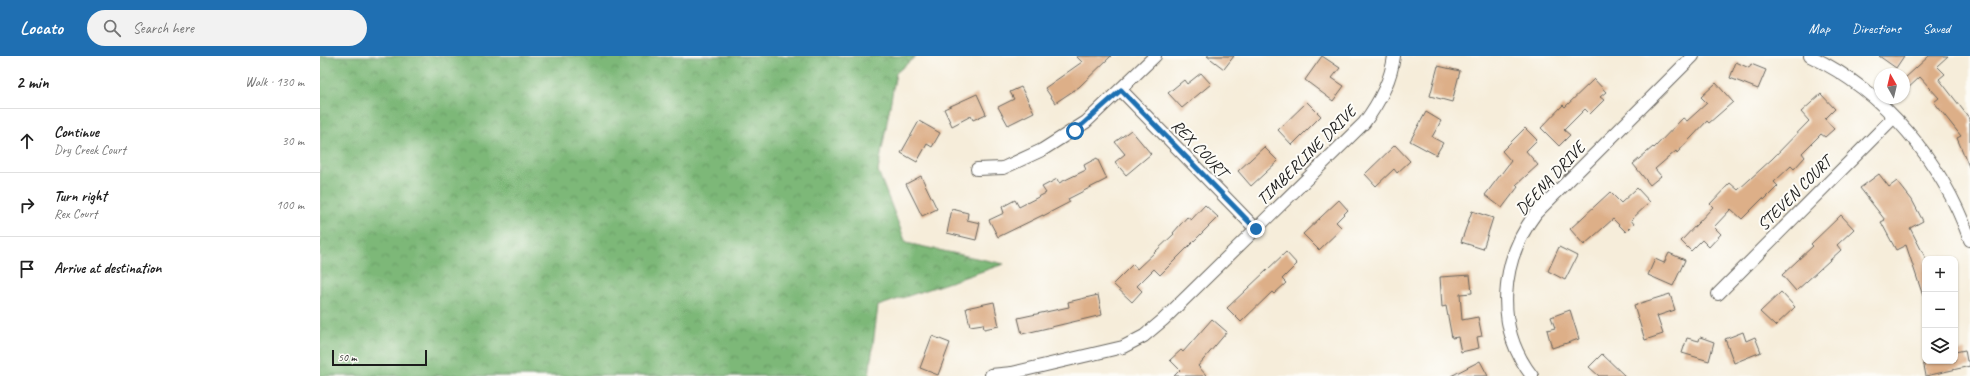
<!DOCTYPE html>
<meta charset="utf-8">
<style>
:root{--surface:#fff;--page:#f2f2f2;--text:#222;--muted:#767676;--line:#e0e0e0;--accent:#1f6fb2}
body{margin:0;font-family:Caveat,sans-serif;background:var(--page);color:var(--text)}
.controls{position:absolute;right:12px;bottom:12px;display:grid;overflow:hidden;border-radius:8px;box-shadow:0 1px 3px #0004}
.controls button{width:36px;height:36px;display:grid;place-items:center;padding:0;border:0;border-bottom:1px solid var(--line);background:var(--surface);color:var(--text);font:20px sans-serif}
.compass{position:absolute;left:1554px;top:12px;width:36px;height:36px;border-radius:50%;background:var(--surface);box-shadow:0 1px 3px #0004;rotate:352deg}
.scale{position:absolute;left:12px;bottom:10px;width:95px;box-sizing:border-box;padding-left:4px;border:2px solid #1c1c1c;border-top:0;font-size:11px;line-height:14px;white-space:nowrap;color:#1c1c1c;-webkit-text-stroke:3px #fdfcf7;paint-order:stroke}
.stop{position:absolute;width:12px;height:12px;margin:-9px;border:3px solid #1f6fb2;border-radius:50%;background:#fff}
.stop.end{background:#1f6fb2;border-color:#fff;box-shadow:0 1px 4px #0008}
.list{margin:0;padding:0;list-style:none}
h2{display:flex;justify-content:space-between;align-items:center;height:52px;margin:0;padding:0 16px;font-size:17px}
h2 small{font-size:13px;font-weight:400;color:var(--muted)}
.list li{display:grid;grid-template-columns:26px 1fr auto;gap:12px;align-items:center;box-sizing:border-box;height:64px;padding:0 16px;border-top:1px solid var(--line)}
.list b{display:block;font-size:15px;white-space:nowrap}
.list p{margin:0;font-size:13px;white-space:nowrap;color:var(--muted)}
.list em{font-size:13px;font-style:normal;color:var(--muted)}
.icon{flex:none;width:22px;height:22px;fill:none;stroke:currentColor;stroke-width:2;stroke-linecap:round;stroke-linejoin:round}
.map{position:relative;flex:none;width:1650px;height:320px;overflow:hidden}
header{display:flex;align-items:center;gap:24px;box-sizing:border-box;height:56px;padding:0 20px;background:var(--accent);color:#fff}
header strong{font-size:19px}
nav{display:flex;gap:22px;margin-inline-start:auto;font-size:14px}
.search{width:280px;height:36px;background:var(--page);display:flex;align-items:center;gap:10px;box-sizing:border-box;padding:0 14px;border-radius:22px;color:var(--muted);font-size:15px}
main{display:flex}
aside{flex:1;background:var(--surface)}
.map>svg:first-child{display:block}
.forest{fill:url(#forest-crowns);stroke:#4c6a4a}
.building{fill:#ddaf88}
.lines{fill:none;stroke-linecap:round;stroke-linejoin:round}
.street-casing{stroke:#68655e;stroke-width:14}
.street{stroke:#fff;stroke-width:12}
.route{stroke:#1f6fb2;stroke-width:5}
.labels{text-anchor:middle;stroke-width:4;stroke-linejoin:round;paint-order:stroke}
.street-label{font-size:17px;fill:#1c1c1c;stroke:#fdfcf7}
</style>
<header>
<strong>Locato</strong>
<div class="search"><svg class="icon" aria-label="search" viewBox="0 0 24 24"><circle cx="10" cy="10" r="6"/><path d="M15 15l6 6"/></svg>Search here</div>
<nav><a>Map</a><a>Directions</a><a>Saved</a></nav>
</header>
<main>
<aside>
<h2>2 min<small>Walk · 130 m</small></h2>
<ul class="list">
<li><svg class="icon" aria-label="ahead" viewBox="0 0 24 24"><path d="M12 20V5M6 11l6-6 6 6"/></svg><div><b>Continue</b><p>Dry Creek Court</p></div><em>30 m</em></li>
<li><svg class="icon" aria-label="right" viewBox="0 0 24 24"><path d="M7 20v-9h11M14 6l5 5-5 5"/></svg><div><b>Turn right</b><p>Rex Court</p></div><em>100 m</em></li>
<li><svg class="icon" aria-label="arrive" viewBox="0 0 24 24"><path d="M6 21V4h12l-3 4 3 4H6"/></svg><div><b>Arrive at destination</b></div></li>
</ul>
</aside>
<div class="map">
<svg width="1650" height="320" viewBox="0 0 1650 320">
<defs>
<pattern id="forest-crowns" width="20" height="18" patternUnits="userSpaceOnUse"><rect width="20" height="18" fill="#7db878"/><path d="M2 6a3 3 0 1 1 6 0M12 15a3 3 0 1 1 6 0" fill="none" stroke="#669562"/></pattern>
</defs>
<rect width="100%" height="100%" fill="#fdfcf7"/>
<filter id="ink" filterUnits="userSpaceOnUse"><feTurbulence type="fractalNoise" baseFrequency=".025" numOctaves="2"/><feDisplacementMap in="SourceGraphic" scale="8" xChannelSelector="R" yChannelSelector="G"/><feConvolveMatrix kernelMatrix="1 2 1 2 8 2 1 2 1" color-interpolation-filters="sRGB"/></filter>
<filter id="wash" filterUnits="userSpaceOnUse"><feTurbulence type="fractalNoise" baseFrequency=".012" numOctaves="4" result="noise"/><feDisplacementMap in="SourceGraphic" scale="16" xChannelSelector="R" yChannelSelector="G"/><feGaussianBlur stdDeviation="0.9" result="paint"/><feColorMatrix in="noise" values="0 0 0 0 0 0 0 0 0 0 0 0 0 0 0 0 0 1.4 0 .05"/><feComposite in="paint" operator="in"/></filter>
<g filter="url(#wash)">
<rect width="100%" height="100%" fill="#f6edda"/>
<path class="forest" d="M0,0H596L576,17L558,115L586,187L684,208L558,250L549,320H0Z"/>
<g id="blocks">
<path class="building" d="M756,0H791L759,31L735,47L725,32L762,6Z
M887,0H914L904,13Z
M1002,0L1020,12L1012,22L1024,30L1013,45L985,24Z
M1559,0H1584L1576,12Z
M1609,0H1628L1617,10L1625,18L1619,23L1650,63V113L1637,82L1641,80L1614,46L1619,42L1600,21L1584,36V23Z
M1416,6L1429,12L1431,8L1446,14L1438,33L1410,22Z
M1118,10L1140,15L1132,46L1110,40Z
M881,17L891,28L862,52L848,37L864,24L867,28Z
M1274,23L1286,36L1280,41L1284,44L1270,58L1265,53L1244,74L1250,79L1239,90L1221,72L1243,49L1245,51Z
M1396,27L1413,46L1389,67L1387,65L1357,97L1356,95L1335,113L1341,120L1330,129L1313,108L1333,91L1334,92L1363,62L1367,65L1387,47L1381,41Z
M701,31L714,56L688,69L678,51L694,43L690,36Z
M657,38L666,58L653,64L651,60L632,70L624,53Z
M1501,38L1515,53L1505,63L1514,73L1505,81L1501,78L1482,97L1485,101L1474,113L1471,110L1454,126L1458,130L1444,144L1443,142L1422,163L1411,153L1394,171L1401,178L1389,191L1382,184L1371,195L1361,185L1393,151L1390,148L1410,127L1418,134L1452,103L1489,65L1481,56Z
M987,46L1001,60L972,89L958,74Z
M1106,56L1121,65L1112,81L1123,87L1116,99L1090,85Z
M599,65L620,77L612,91L607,88L597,106L581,97Z
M1205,72L1217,84L1206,95L1218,109L1196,129L1198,131L1182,152L1165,139L1191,105L1182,95Z
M811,74L831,98L806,119L795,106L805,98L795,86Z
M1075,89L1090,105L1077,117L1074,113L1056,130L1045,118Z
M944,91L958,105L931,130L918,115Z
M777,102L787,123L748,143L750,146L723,160V159L678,181L669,164L684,157L682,151L695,144L699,151L726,137L722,131L737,123L739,127L766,114L764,109Z
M1559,118L1569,131L1577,125L1592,144L1603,165L1590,172L1605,201V239L1603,240L1586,189L1576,194L1561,166L1565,164L1540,132Z
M601,120L617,153L602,160L586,128Z
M1317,132L1330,146L1311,164L1314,168L1306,176L1293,163L1264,189L1250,173L1290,136L1301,147Z
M1019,144L1028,154L1016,166L1022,172L999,194L983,178Z
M885,149L898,161L840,219L834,213L817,230L822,235L812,246L793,228L813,208L817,213L854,178L853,177L867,161L871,164Z
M632,153L648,157L647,164L660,167L656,184L627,177Z
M1152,155L1173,162L1163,193L1141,186Z
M1521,159L1534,173L1517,189L1521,194L1476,235L1462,219L1493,190L1491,188Z
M1239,191L1257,200L1245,224L1228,215Z
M966,196L977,208L962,223L966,227L954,238L952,236L921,266L907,252Z
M1349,197L1365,204L1353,230L1328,219L1335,203L1344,207Z
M1150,219L1152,237L1140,238L1142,264L1158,261L1162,280L1157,281L1159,292L1141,296L1138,281L1132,282L1126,250L1122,251L1120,221Z
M1461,236L1475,251L1455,270L1440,256Z
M1350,238L1355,254L1337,260L1343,278L1325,284L1314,249Z
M778,239L782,259L702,278L698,262L749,251L748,246Z
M674,246L679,270L664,273L663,268L650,270L646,252Z
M1250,254L1259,283L1232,292L1227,274L1235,272L1231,261Z
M892,263L907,276L878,310L887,320H854L860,314L850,304L861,294L863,296Z
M1423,276L1426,285L1435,281L1441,296L1414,307L1405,283Z
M612,280L630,287L618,319L600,312Z
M1380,281L1394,286L1389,305L1362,297L1367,282L1379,285Z
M1645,294L1647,305H1650V310L1606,320L1603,305H1635V296Z
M1282,298L1305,320H1279L1269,311Z
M1160,305L1168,320H1131Z"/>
</g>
</g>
<g filter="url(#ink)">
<use href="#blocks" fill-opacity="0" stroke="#68655e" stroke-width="1"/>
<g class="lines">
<defs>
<path id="street" d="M1490,0C1566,36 1622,106 1650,184
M801,34L936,173
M657,113L683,112L722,94L766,66L835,0
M1398,238L1574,61
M671,319L692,317L803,291L824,280L843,264L1044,67C1059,47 1071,25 1074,0
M1212,320C1174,271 1180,205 1216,157L1373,0"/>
</defs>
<use href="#street" class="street-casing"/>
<use href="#street" class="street"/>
</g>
</g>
<g class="lines" filter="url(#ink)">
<path class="route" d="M755,75L801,34L936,173"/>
</g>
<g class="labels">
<g class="street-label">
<text transform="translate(880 92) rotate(46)" y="6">REX COURT</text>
<text transform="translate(986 99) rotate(-45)" y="6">TIMBERLINE DRIVE</text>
<text transform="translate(1230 122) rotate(-47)" y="6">DEENA DRIVE</text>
<text transform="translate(1474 137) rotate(-45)" y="6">STEVEN COURT</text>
</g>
</g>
</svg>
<div class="controls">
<button>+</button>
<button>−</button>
<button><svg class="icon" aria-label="layers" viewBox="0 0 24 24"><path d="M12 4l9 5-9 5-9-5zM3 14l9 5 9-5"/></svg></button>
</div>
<svg class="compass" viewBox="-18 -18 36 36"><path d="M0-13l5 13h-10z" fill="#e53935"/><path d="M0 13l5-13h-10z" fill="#767676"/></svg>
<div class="scale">50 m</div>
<div class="stop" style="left:755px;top:75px"></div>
<div class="stop end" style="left:936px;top:173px"></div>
</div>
</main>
